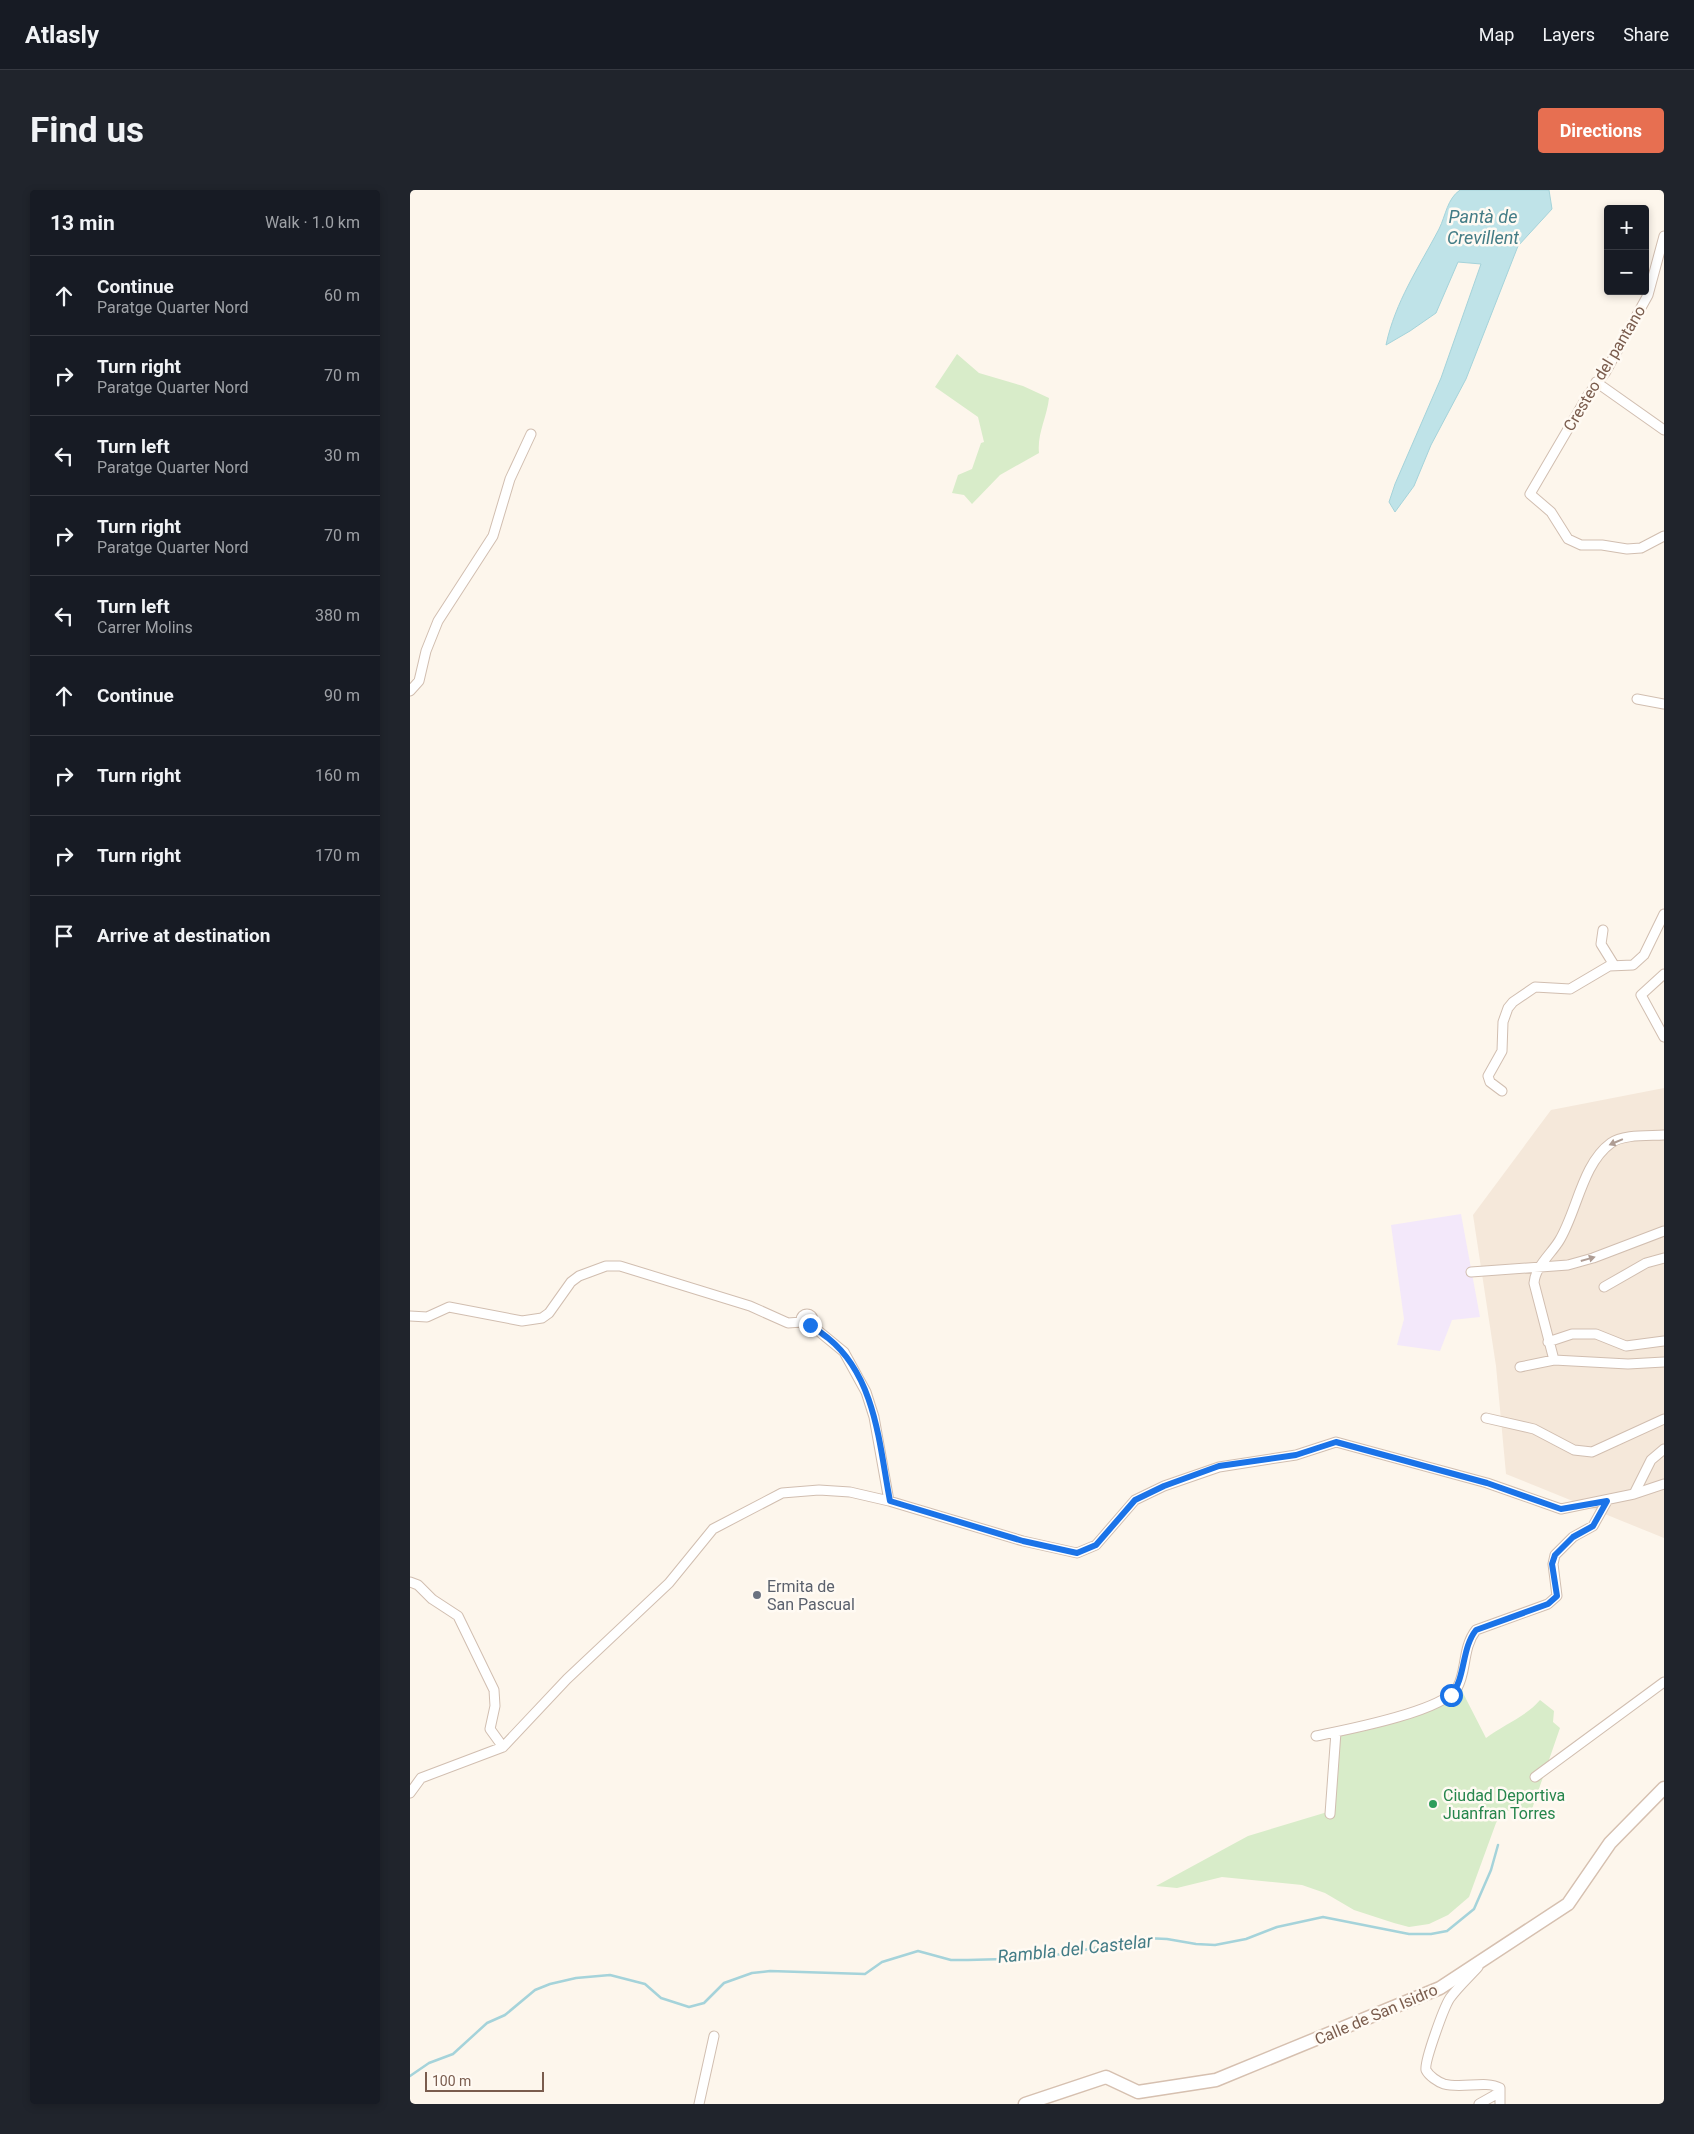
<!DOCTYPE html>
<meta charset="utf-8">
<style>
:root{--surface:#171b24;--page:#20242c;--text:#f1f3f6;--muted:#9ea1a6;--line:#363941;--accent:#e76f51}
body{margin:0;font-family:Roboto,sans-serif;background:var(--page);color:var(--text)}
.controls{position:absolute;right:15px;top:15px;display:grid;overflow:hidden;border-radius:5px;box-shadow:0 2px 8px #0003}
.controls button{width:45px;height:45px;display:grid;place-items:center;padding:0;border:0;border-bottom:1px solid var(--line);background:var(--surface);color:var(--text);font:25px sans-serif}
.scale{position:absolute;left:15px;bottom:12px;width:119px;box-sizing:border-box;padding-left:5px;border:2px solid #7a5c4d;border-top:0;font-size:14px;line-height:18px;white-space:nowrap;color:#7a5c4d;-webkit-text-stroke:4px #fffaf3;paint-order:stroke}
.stop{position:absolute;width:15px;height:15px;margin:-11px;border:4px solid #1a73e8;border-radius:50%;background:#fff}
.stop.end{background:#1a73e8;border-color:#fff;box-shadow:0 1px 5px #0008}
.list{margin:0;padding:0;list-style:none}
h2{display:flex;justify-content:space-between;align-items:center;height:65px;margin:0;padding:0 20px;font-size:21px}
h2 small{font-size:16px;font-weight:400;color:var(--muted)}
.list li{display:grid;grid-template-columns:32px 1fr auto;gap:15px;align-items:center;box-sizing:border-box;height:80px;padding:0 20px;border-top:1px solid var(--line)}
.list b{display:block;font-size:19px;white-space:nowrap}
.list p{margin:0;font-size:16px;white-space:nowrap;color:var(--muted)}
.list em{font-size:16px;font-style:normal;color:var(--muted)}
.icon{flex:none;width:28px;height:28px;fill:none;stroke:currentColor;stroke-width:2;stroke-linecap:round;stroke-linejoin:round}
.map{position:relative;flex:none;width:1254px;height:1914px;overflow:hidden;border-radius:5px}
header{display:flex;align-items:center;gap:30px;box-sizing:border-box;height:70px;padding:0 25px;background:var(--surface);border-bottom:1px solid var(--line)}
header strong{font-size:24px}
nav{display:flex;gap:28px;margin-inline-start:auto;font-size:18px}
.intro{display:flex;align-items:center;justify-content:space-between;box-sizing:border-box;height:120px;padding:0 30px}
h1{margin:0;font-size:35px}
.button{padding:12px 22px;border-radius:5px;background:var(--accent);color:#fff;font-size:18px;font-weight:700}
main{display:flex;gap:30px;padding:0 30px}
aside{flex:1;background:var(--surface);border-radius:5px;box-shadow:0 2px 8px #0003}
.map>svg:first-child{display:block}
.residential{fill:#f5e8da}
.education{fill:#f3e8fa}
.green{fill:#d8ecc9}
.water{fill:#bfe3e8;stroke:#a5d3da}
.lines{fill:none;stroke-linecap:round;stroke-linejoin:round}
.stream{stroke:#a5d3da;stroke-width:2.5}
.street-casing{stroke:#d1beb0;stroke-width:11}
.secondary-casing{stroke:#d6c0b0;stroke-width:15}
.street{stroke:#fff;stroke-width:9}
.secondary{stroke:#fff;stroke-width:12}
.oneway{fill:#af9d94}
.route{stroke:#1a73e8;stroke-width:6}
.worship-dot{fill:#6b7280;stroke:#fffaf3;stroke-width:2}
.leisure-dot{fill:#2e9e5b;stroke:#fffaf3;stroke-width:2}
.labels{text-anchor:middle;stroke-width:5;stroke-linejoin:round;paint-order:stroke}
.street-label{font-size:16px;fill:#7a5c4d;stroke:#fffaf3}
.worship-label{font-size:16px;fill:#5b616d;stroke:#fffaf3;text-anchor:start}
.leisure-label{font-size:16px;fill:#27864d;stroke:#fffaf3;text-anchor:start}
.water-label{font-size:18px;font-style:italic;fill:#437c86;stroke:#fffaf3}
</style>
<header>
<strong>Atlasly</strong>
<nav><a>Map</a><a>Layers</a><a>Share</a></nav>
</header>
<div class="intro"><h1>Find us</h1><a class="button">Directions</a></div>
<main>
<aside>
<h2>13 min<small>Walk · 1.0 km</small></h2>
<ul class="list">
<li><svg class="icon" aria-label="ahead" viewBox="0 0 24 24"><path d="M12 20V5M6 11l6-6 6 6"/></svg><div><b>Continue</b><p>Paratge Quarter Nord</p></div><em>60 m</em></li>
<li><svg class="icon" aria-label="right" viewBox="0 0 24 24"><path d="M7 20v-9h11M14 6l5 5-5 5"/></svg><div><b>Turn right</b><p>Paratge Quarter Nord</p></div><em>70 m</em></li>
<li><svg class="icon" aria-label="left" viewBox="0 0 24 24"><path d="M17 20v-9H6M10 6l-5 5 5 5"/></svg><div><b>Turn left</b><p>Paratge Quarter Nord</p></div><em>30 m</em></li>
<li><svg class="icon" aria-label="right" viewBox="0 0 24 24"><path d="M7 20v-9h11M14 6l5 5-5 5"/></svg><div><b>Turn right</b><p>Paratge Quarter Nord</p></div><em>70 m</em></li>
<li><svg class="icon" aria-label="left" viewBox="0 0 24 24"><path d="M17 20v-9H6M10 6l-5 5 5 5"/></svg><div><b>Turn left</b><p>Carrer Molins</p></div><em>380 m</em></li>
<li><svg class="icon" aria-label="ahead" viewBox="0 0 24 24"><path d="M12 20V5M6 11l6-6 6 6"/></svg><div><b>Continue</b></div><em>90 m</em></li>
<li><svg class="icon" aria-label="right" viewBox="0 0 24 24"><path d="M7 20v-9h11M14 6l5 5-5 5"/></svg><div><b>Turn right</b></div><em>160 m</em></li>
<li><svg class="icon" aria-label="right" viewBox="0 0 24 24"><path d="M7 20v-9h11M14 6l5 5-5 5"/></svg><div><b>Turn right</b></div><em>170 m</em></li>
<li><svg class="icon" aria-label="arrive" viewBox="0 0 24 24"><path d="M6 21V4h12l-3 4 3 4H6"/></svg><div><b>Arrive at destination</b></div></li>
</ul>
</aside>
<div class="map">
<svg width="1254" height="1914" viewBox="0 0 1254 1914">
<rect width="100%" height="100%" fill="#fdf6ec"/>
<path class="residential" d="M1254,898V1348L1096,1284L1086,1176L1063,1025L1141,920Z"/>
<path class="education" d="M1051,1024L1070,1127L1042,1130L1030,1161L987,1155L994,1129L981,1035Z"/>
<path class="green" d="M547,164L569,183L613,196L639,208C637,227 627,244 629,263L590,285L562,314L554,305L542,303L548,285L562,279L571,253L574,252L568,227L525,197Z
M1051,1492L1053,1503L1076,1548C1093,1535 1117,1526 1130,1510L1144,1521L1143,1532L1150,1538L1122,1619L1093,1621L1086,1633L1059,1707L1038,1725L1019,1734L999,1737L984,1733L944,1720L915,1703L892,1695L812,1687L767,1698L746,1696L838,1646L924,1620L927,1549L933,1542L956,1541L958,1538L1012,1521Z"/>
<path class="water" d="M1050,0H1139L1142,19L1108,56L1056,189L1021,255L1004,296L985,322L979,312L985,294L1031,188L1071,74L1048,72L1026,123L1000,141L976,155C985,112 1009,77 1029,39C1036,25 1037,9 1050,0Z"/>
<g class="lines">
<path class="stream" d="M0,1886L19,1873L43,1864L77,1833L95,1825L125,1800L140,1794L166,1788L200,1785L235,1794L251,1808L279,1817L294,1813L314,1793L342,1783L360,1781L455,1784L472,1772L508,1761L541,1770H558L594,1769L615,1765L634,1766L653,1764L735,1748L757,1749L786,1754L805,1755L836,1749L867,1737L913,1727L999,1744H1021L1037,1741L1064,1719L1081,1680L1088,1655"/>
<defs>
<path id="street" d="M1254,46L1238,105L1195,183L1178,205L1120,304L1141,322L1158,349L1171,355H1192L1217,359L1231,358L1254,346
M1186,192L1254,240
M0,501L9,491L16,461L28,431L83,346L100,289L121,244
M1227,509L1254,514
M1193,740L1191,754L1204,775
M1254,784L1231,805L1254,847
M1092,901L1080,892L1078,886L1092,861L1093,832L1098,818L1103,812L1125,797L1160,799L1199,776L1223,775L1234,765L1254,724
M1061,1082L1158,1075L1183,1068L1254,1041
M1194,1097L1236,1073L1254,1068
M391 1130a6 6 0 1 1 12 0a6 6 0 1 1-12 0Z
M0,1126L17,1127L39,1117L112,1131L132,1128L139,1123L161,1092L169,1086L196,1076H210L340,1116L378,1133L392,1132
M400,1134L434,1162L456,1202L464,1227L479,1311
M1138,1152L1162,1144H1186L1216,1156L1254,1151
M1144,1170L1124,1093C1125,1077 1141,1064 1149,1051C1167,1022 1172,974 1201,953C1213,944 1239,946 1254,945
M1110,1177L1144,1170L1218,1174L1254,1172
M1076,1228L1124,1239L1164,1260L1182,1262L1254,1229
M1224,1304L1241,1270L1254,1259
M0,1392L8,1395L22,1409L48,1426L84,1500L85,1516L80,1539L93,1557
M906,1546C935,1540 1032,1522 1047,1498C1057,1482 1052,1458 1066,1440L1138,1414L1147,1406L1143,1374L1145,1365L1163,1347L1183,1336L1197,1311
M1125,1587L1254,1492
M0,1603L11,1588L93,1557L157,1489L259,1393L303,1339L372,1303L409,1300L440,1302L479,1311L613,1351L667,1363L686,1355L725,1310L754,1296L809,1277L886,1265L926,1252L1077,1293L1151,1319L1224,1304L1254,1294
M920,1624L926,1542
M1068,1777C1059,1787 1048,1797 1040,1808C1034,1817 1014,1872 1016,1880C1019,1886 1028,1892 1034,1894C1052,1899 1076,1890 1090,1898V1914
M289,1914L304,1846
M1069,1914L1085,1905L1090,1898"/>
<path id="secondary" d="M615,1914L696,1887L728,1902L806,1890L1030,1798L1158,1714L1200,1653L1254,1598"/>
</defs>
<use href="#street" class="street-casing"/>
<use href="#secondary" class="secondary-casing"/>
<use href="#street" class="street"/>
<use href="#secondary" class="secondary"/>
</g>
<defs><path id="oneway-solid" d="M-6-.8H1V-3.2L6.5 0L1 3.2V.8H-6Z" transform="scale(1.25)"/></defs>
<g class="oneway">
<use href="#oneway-solid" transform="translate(1206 952) rotate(157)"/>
<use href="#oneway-solid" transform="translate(1178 1069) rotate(-16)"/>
</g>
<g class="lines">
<path class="route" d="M400,1135C405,1137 412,1144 418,1148C466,1187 469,1254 480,1311L613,1351L667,1363L686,1355L725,1310L754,1296L809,1276L886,1265L926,1252L1077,1293L1151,1319L1197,1311L1183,1336L1163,1347L1145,1365L1142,1374L1147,1406L1138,1414L1066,1440C1051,1459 1056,1488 1041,1505"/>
</g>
<circle class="worship-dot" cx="347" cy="1405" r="5"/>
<circle class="leisure-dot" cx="1023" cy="1614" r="5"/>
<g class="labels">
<g class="street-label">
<text transform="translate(1194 178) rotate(-59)" y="6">Cresteo del pantano</text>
<text transform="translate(966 1824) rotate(-23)" y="6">Calle de San Isidro</text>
</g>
<g class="worship-label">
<text x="357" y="1402">Ermita de<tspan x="357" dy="18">San Pascual</tspan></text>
</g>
<g class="leisure-label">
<text x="1033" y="1611">Ciudad Deportiva<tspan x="1033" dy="18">Juanfran Torres</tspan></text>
</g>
<g class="water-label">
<text x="1073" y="33">Pantà de<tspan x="1073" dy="21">Crevillent</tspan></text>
<text transform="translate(665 1759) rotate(-6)" y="6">Rambla del Castelar</text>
</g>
</g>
</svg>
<div class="controls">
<button>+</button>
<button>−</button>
</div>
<div class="scale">100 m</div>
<div class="stop" style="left:1041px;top:1505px"></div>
<div class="stop end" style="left:400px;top:1135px"></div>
</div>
</main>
